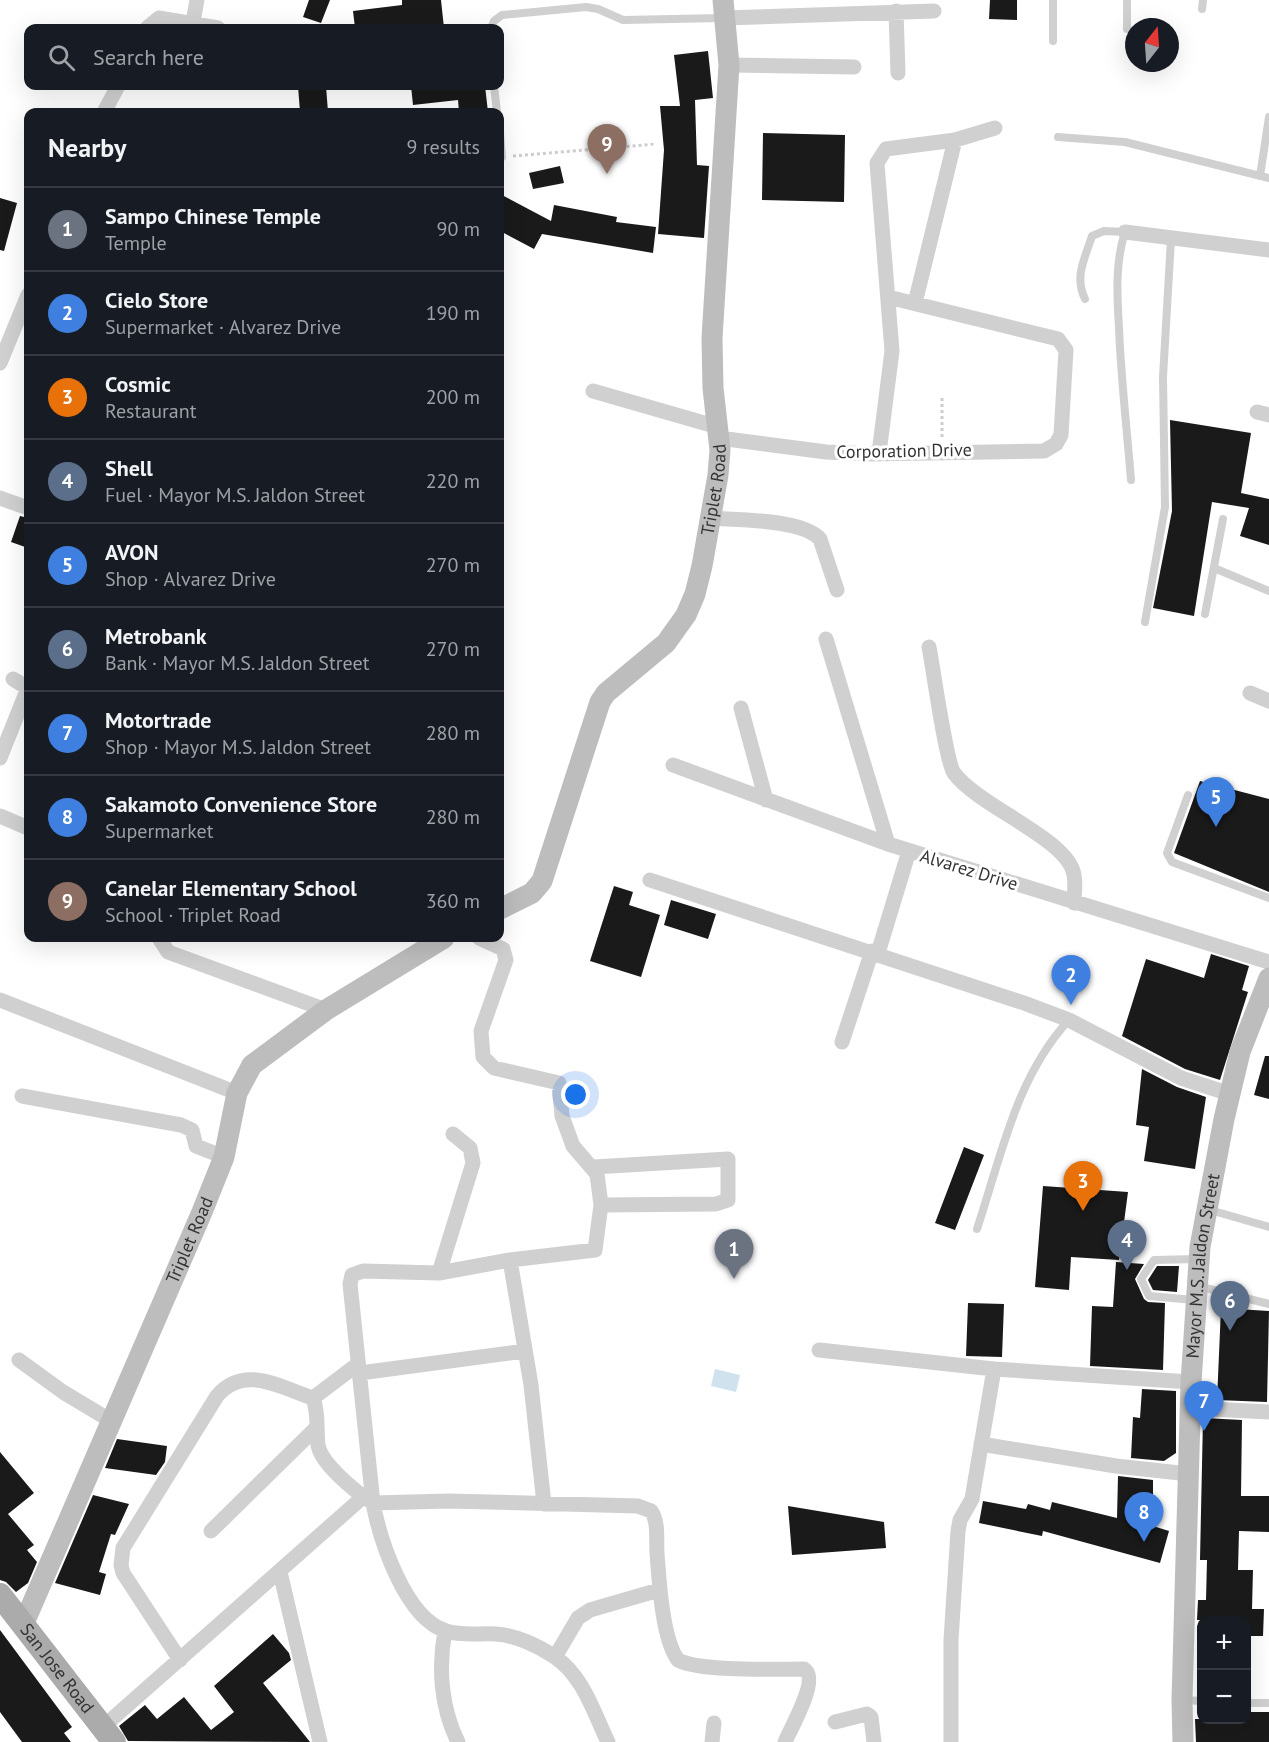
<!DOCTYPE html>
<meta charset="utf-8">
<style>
:root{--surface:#171b24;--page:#20242c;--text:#f1f3f6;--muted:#9ea1a6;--line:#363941;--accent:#7c3aed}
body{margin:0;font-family:"PT Sans",sans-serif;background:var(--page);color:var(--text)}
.controls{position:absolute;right:18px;bottom:18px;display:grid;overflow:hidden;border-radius:12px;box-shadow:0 6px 24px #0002}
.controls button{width:54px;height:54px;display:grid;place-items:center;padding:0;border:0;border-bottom:2px solid var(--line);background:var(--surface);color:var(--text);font:30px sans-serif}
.compass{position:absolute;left:1125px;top:18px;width:54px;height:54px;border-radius:50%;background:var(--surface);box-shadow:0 6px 24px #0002;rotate:17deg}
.you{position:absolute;left:576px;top:1095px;width:21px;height:21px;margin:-15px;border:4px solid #fff;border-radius:50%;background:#1a73e8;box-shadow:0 0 0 9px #1a73e833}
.badge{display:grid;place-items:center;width:39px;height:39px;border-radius:50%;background:var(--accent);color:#fff;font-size:20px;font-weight:700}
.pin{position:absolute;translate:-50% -50px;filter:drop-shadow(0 2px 3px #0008)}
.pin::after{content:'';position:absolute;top:32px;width:21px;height:18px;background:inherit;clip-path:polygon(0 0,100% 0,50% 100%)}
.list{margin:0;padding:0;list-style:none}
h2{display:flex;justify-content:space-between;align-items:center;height:78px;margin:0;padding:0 24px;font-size:26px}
h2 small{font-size:20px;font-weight:400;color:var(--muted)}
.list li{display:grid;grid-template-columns:39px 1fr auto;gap:18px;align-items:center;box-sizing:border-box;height:84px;padding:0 24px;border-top:2px solid var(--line)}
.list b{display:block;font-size:22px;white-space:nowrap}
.list p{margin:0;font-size:20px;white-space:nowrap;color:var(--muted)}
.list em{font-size:20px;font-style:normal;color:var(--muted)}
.icon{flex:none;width:33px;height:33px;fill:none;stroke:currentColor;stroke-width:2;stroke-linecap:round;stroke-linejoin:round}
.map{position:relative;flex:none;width:1269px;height:1742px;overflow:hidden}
.search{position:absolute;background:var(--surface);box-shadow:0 6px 24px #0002;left:24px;top:24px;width:480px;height:66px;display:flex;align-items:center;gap:15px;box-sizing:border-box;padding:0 21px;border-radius:12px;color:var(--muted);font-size:22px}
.panel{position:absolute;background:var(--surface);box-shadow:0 6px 24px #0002;left:24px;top:108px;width:480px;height:834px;border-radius:12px}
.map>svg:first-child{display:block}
.water{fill:#cfe2ee}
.building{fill:#1a1a1a}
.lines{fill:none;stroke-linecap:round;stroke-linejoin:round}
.path{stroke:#cdcdcd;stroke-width:3;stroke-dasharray:3 3;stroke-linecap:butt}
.lane{stroke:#d0d0d0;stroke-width:8}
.street{stroke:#d0d0d0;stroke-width:15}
.secondary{stroke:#bdbdbd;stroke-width:21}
.primary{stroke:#ababab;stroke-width:24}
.labels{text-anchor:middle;stroke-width:6;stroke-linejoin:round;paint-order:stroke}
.street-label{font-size:18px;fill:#333;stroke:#fff}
</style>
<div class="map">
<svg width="1269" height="1742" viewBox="0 0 1269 1742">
<rect width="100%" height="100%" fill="#fff"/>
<path class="water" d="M715,1369L740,1375L736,1392L711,1386Z"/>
<path class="building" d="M309,0H330L321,23L303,17Z
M402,0H441L444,28H355L353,11L402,5Z
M990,0H1017V20L989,19Z
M708,51L713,98L695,100L697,165L709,166L704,238L658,234L664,150L660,106H680L674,55Z
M298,86H326L328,112H300Z
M411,86H485L488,112H459L458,100L413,105Z
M763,133L845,135L844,202L762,200Z
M560,166L564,183L533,189L529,173Z
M500,194L551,221L554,205L617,217L616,222L656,227L653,253L542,234L534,249L500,231Z
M0,198L17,203L4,251L0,250Z
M1170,420L1251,433L1241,493L1269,499V545L1240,536L1249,508L1212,502L1194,616L1153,608L1172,511Z
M20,516L28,518V548L11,542Z
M1200,781L1269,799V892L1174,853Z
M614,886L633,892L629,905L660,915L641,977L590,961Z
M671,900L716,914L708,939L664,925Z
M1211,954L1249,966L1242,990L1248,992L1220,1080L1185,1069L1122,1036L1146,959L1204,978Z
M1265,1056H1269V1099L1254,1095Z
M1142,1069L1177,1087L1206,1097L1195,1169L1144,1161L1149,1127L1136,1125Z
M964,1147L984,1155L955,1230L935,1223Z
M1043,1186L1128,1192L1119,1260L1071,1257L1069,1290L1035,1287Z
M1116,1262L1144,1264L1135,1279L1144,1299L1148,1302L1165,1303L1163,1370L1090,1366L1092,1306L1113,1307Z
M1157,1266H1179L1177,1292L1153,1290L1148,1280Z
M968,1303L1004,1304L1002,1357L966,1356Z
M1221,1308L1269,1311L1267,1402L1217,1400Z
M1142,1389L1176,1391V1453L1164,1461L1131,1458L1133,1417L1140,1418Z
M1203,1418L1242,1420L1241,1496H1269V1532L1239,1531L1238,1570H1253L1252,1609H1264L1263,1636H1246V1620H1197L1198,1600H1206L1207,1560H1200Z
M117,1439L167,1446L165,1462L156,1475L105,1468Z
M0,1452L34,1493L8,1514L34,1545L27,1550L37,1562L28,1583L16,1592L6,1582L0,1580Z
M1118,1476L1153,1480V1526L1169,1531L1160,1563L1043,1531L1042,1536L979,1523L983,1501L1026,1509L1028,1504L1050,1510L1052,1502L1117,1518Z
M93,1495L129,1504L115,1535L111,1534L99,1572L106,1574L100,1595L55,1583Z
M788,1506L884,1522L886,1548L792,1555Z
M0,1630L72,1727L64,1733L71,1742H22L0,1712Z
M273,1634L289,1653L291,1660L263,1683L310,1742L128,1741L119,1726L145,1705L157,1719L184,1697L211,1730L234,1712L214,1686Z
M1246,1712H1269V1742H1196L1195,1719H1246Z"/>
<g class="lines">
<path class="path" d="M513,156L655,144
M942,437V396"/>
<path class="lane" d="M1053,0V41
M1127,0V29
M1202,9L1203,0
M491,28L494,21L502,15L586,7L598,9L623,20L722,18
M494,86L497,112
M500,133L502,157
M1058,137L1125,142L1269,178
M1260,176L1269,117
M1085,299C1074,277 1085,258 1092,236L1104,231L1125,232C1115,263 1117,295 1119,328C1121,379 1127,430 1131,480
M1214,568L1269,591
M1205,614L1223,519
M1145,622L1165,507L1163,377L1171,239
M1188,795L1167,853L1172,862L1269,898
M1210,1210L1269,1227
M977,1229C1001,1157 1016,1077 1069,1020
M1198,1286L1269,1304
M1194,1300L1149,1296L1141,1279L1154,1260L1198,1259
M1183,1700L1202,1701
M1246,1703H1269"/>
<path class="street" d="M896,11L898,73
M723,18L934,11
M193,22L197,0
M147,28L159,18L218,28
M729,65L854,67
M104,112L118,86
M1125,232L1269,250
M915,303L955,140
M0,363L28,295
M593,391L718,427
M1257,412L1269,415
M719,438L826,452L872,454L1044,451L1056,444L1061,435L1066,350L1058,339L888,297
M879,453L892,351L878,176L877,163L886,149L955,140L995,128
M0,498L28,508
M711,518C737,520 802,519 820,539L837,590
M826,639L888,844
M929,647C933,667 946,762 954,773C979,807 1069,839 1074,875C1076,884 1074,894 1074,903
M1250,693L1269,701
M741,708L766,800
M0,758L28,688L13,679
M673,765L888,844L1269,962
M0,816L28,828
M650,880L1024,1003L1069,1020L1181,1078L1230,1094
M159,938L168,952L326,1010
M479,938L503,949L506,960L481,1031L483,1057L494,1068L559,1083L562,1116L573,1146L597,1174L601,1205L595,1250L510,1260L439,1273L363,1271L352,1275L350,1284L373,1503C380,1540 405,1618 446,1631C462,1636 479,1633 496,1634C515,1635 539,1646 555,1657C583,1676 594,1713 608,1742
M878,953L909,851
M0,1000L237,1093
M842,1042L872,951
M22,1096L181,1125L192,1130L196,1146L224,1157
M594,1167L728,1159V1200L716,1204L601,1205
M510,1260L531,1385L544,1504
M439,1273L473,1163L470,1148L453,1134
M819,1350L994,1369L1191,1382
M19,1360L63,1392L113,1422
M360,1373L525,1351
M313,1398L358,1364
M1191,1408L1269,1412
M981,1444L1116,1466L1189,1474
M211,1531L317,1427
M280,1572L320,1742
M445,1631C438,1667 441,1708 458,1742
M555,1657L578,1618L590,1610L659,1590
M180,1660L123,1573L121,1565L123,1548L217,1396C244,1364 279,1387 313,1398C319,1414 316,1429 318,1445C321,1464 357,1493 373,1503L449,1501L638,1506L651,1511C659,1522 656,1540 657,1553C659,1579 662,1639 678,1660C701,1672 776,1669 804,1669C820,1678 791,1728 785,1742
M835,1722L867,1714L871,1717L874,1742
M103,1727L363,1497
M712,1742L714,1723
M951,1742V1640L958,1531L960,1520L972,1499L994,1369"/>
<g class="secondary">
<path id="s1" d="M500,909L532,893L542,881L600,702L606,693L666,643L686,615L695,594L702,566L718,475L720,450L713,388L712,338L729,65L723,0"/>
<path id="s2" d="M24,1623L202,1212L224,1157L237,1093L252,1065L326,1010L444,938"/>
<path id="s3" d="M1183,1742L1182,1700L1191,1382L1200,1247L1224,1119L1240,1052L1269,978"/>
</g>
<path class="primary" id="s4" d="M0,1595L114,1742"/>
</g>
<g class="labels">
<g class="street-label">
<text transform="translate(904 451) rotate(-1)" y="6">Corporation Drive</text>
<text dy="6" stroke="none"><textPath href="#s1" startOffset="492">Triplet Road</textPath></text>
<text transform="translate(969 870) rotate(17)" y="6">Alvarez Drive</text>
<text dy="6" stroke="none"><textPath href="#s2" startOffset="417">Triplet Road</textPath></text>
<text dy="6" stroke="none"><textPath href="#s3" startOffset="477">Mayor M.S. Jaldon Street</textPath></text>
<text dy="6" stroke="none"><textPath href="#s4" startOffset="93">San Jose Road</textPath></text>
</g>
</g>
</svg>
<div class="controls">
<button>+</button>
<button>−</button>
</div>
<svg class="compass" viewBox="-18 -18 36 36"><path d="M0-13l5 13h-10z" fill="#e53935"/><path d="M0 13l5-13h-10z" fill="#9ea1a6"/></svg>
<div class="you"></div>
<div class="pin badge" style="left:734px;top:1279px;background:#6b7280">1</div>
<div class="pin badge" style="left:1071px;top:1005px;background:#3f7fe0">2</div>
<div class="pin badge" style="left:1083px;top:1211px;background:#e8710a">3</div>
<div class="pin badge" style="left:1127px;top:1270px;background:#5c6f8a">4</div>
<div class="pin badge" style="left:1216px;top:827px;background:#3f7fe0">5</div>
<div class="pin badge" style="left:1230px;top:1331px;background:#5c6f8a">6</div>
<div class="pin badge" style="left:1204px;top:1431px;background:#3f7fe0">7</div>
<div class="pin badge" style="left:1144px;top:1542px;background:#3f7fe0">8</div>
<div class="pin badge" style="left:607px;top:174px;background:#8d6e63">9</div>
<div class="search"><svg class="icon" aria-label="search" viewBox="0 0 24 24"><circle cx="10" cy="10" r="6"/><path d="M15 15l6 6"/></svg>Search here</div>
<section class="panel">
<h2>Nearby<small>9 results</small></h2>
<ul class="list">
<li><span class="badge" style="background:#6b7280">1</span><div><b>Sampo Chinese Temple</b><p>Temple</p></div><em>90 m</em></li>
<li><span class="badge" style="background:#3f7fe0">2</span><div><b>Cielo Store</b><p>Supermarket · Alvarez Drive</p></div><em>190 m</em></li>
<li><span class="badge" style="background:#e8710a">3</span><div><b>Cosmic</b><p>Restaurant</p></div><em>200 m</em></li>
<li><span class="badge" style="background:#5c6f8a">4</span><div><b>Shell</b><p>Fuel · Mayor M.S. Jaldon Street</p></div><em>220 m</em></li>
<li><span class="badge" style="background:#3f7fe0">5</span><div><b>AVON</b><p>Shop · Alvarez Drive</p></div><em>270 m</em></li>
<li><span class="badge" style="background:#5c6f8a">6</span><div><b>Metrobank</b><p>Bank · Mayor M.S. Jaldon Street</p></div><em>270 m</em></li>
<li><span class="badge" style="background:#3f7fe0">7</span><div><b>Motortrade</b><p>Shop · Mayor M.S. Jaldon Street</p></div><em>280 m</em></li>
<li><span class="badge" style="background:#3f7fe0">8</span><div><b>Sakamoto Convenience Store</b><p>Supermarket</p></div><em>280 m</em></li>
<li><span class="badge" style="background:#8d6e63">9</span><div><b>Canelar Elementary School</b><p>School · Triplet Road</p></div><em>360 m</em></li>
</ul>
</section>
</div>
